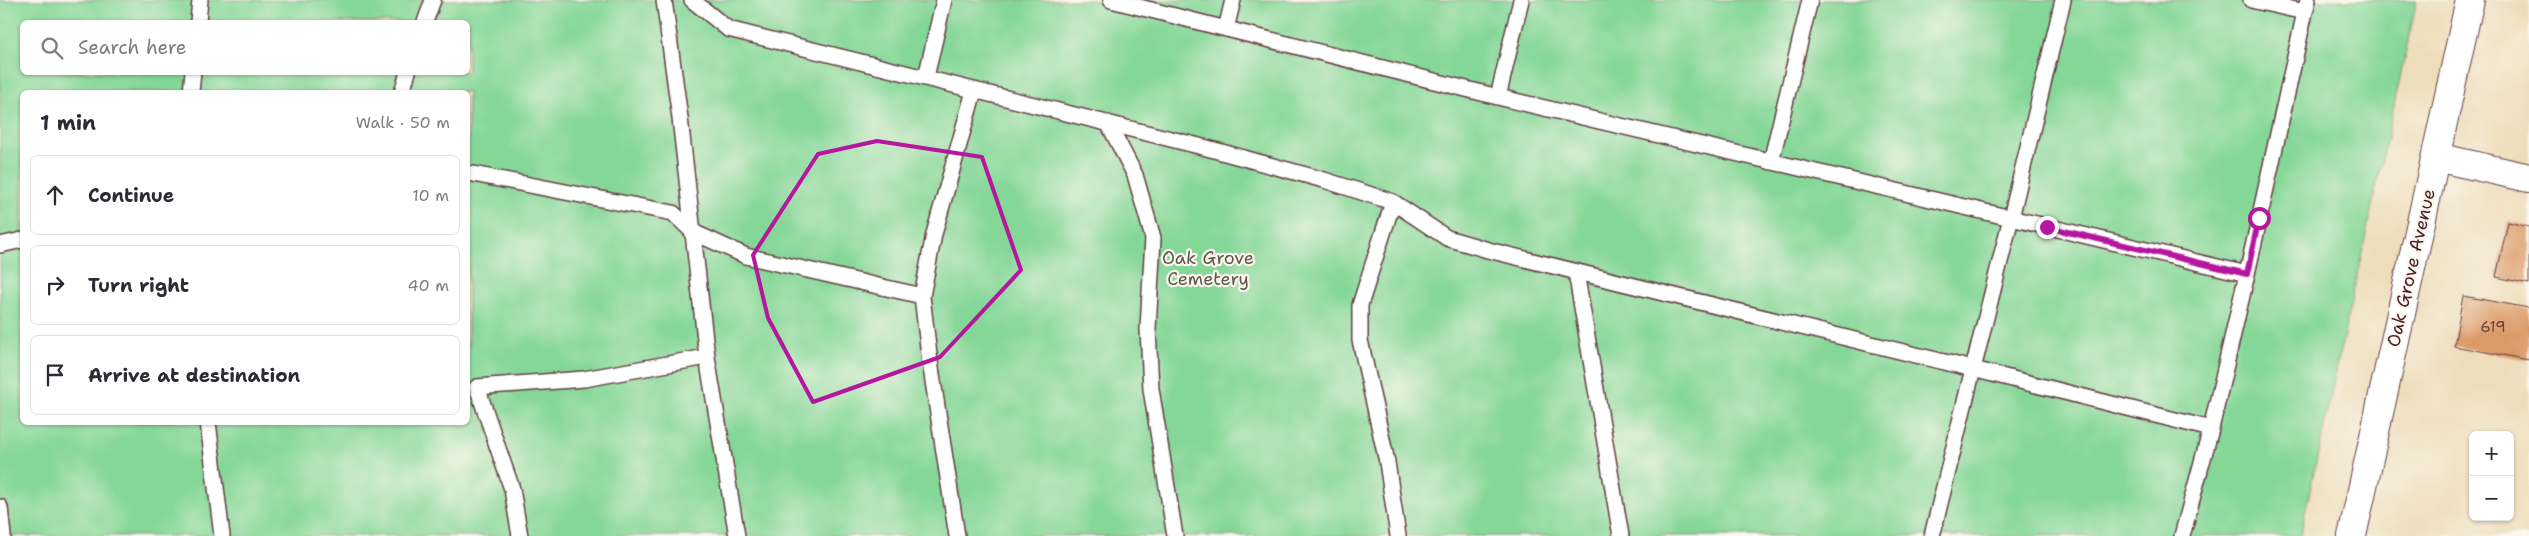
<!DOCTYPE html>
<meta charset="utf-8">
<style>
:root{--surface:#fff;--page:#f7f7f7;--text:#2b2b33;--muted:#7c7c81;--line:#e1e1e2}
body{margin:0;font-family:"Shantell Sans",sans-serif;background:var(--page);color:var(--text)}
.controls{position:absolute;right:15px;bottom:15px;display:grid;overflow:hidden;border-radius:8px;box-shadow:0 1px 4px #0004}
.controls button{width:45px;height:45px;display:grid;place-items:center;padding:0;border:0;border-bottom:1px solid var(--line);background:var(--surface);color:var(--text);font:25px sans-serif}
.stop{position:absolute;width:15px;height:15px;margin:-11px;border:4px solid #b5179e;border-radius:50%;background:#fff}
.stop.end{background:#b5179e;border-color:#fff;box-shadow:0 1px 5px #0008}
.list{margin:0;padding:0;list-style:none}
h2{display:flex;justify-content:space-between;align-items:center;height:65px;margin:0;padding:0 20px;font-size:21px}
h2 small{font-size:16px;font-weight:400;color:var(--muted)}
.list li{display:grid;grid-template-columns:32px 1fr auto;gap:15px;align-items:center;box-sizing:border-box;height:80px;margin:0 10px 10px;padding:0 10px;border:1px solid var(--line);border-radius:8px}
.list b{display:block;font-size:19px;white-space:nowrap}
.list em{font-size:16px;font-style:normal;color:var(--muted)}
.icon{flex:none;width:28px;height:28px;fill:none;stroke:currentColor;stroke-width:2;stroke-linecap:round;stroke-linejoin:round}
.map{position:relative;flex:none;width:2529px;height:536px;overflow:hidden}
.search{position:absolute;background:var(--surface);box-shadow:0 1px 4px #0004;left:20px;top:20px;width:450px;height:55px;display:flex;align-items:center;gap:12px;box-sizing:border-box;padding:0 18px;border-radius:8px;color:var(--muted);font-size:19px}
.panel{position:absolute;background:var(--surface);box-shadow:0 1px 4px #0004;left:20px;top:90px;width:450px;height:335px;border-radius:8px}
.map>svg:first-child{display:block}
.green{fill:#85d798;stroke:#687b62;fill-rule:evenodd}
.building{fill:#db9a67}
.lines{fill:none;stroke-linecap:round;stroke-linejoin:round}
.service-casing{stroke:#623c40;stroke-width:18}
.minor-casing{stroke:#623c40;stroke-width:30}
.tertiary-casing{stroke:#623c40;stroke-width:30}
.service{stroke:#fff;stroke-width:15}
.minor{stroke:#fff;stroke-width:28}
.tertiary{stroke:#fff;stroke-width:28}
.route{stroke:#b5179e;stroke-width:6}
.marked{fill:none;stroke:#b5179e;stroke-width:4;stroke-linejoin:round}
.labels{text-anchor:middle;stroke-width:4.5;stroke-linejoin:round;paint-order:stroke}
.number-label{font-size:15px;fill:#6e3e3a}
.park-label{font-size:18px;fill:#5c564c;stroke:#fbf7ec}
.street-label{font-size:18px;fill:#4a1f2b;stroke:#fbf7ec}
</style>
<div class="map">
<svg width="2529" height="536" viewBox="0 0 2529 536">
<rect width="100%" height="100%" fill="#fbf7ec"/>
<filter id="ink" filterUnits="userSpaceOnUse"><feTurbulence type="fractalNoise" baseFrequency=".02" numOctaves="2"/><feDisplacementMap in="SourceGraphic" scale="10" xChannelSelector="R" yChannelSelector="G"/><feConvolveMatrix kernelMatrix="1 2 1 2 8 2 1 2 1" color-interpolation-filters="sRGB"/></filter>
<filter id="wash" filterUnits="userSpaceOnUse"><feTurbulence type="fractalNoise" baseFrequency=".0096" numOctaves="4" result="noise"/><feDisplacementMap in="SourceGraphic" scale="20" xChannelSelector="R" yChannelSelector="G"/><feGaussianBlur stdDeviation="1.12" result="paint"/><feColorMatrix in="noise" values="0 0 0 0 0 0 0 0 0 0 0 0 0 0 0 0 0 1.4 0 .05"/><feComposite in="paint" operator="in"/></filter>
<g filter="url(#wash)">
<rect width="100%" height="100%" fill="#edddba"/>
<path class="green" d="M0,0H2417L2300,536H0ZM22,22H468V72H22ZM22,92H468V422H22Z"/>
<g id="blocks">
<path class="building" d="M2508,222L2529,227V284L2496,277Z
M2463,296L2529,308V360L2454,346Z"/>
</g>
</g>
<g filter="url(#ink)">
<use href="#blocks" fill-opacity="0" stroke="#623c40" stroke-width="1"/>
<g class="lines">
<defs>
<path id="service" d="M664,0L680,118L707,357L737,536
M692,0L728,29L1207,148L1324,180L1393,202L1447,238L1488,250L1973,369L1932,536
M1111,0L1498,97L2011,218L2063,0
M2251,0L2305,12L2308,0
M198,22L200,0
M425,22L433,0
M1226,29L1233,0
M926,77L944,0
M191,92L193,72
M402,92L408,72
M1498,97L1521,0
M1108,123L1135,175L1153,238L1148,329L1151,389L1175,536
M1771,162L1810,0
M468,173L673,213L693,232L746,256L922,296
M1393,202L1360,305V340L1387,462L1398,536
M0,245L22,240
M1576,272L1621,536
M2247,274L2305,12
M208,422L222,536
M0,507L3,536
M520,536L512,489L477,387L584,379L707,357
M957,536L929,355L922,296L934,234L974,91
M2182,536L2211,429L2247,274L2011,218L1973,369L2211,429"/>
<path id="minor" d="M2436,157L2529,178"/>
<path id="tertiary" d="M2352,536L2470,0"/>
</defs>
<use href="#service" class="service-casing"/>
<use href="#minor" class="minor-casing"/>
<use href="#tertiary" class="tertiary-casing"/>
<use href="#service" class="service"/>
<use href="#minor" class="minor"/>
<use href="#tertiary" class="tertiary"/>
</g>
</g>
<g class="lines" filter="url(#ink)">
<path class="route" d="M2047,227L2247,274L2259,218"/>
</g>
<path class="marked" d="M877,141L982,157L1021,270L940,357L813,402L768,318L753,255L818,154Z"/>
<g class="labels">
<g class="number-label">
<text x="2493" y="332">619</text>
</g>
<g class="park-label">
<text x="1208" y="264">Oak Grove<tspan x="1208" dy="21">Cemetery</tspan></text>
</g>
<g class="street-label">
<text transform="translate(2411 268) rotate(-77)" y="6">Oak Grove Avenue</text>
</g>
</g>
</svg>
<div class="controls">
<button>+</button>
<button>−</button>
</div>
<div class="stop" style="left:2259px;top:218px"></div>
<div class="stop end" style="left:2047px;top:227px"></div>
<div class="search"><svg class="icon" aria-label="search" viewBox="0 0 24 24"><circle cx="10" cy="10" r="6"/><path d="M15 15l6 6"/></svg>Search here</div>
<section class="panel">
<h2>1 min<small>Walk · 50 m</small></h2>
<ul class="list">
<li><svg class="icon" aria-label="ahead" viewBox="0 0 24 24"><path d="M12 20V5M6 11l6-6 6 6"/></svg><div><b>Continue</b></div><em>10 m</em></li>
<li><svg class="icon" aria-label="right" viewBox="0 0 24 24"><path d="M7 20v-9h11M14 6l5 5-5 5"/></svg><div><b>Turn right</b></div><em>40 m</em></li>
<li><svg class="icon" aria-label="arrive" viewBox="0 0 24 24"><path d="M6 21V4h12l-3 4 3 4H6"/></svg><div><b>Arrive at destination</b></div></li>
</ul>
</section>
</div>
